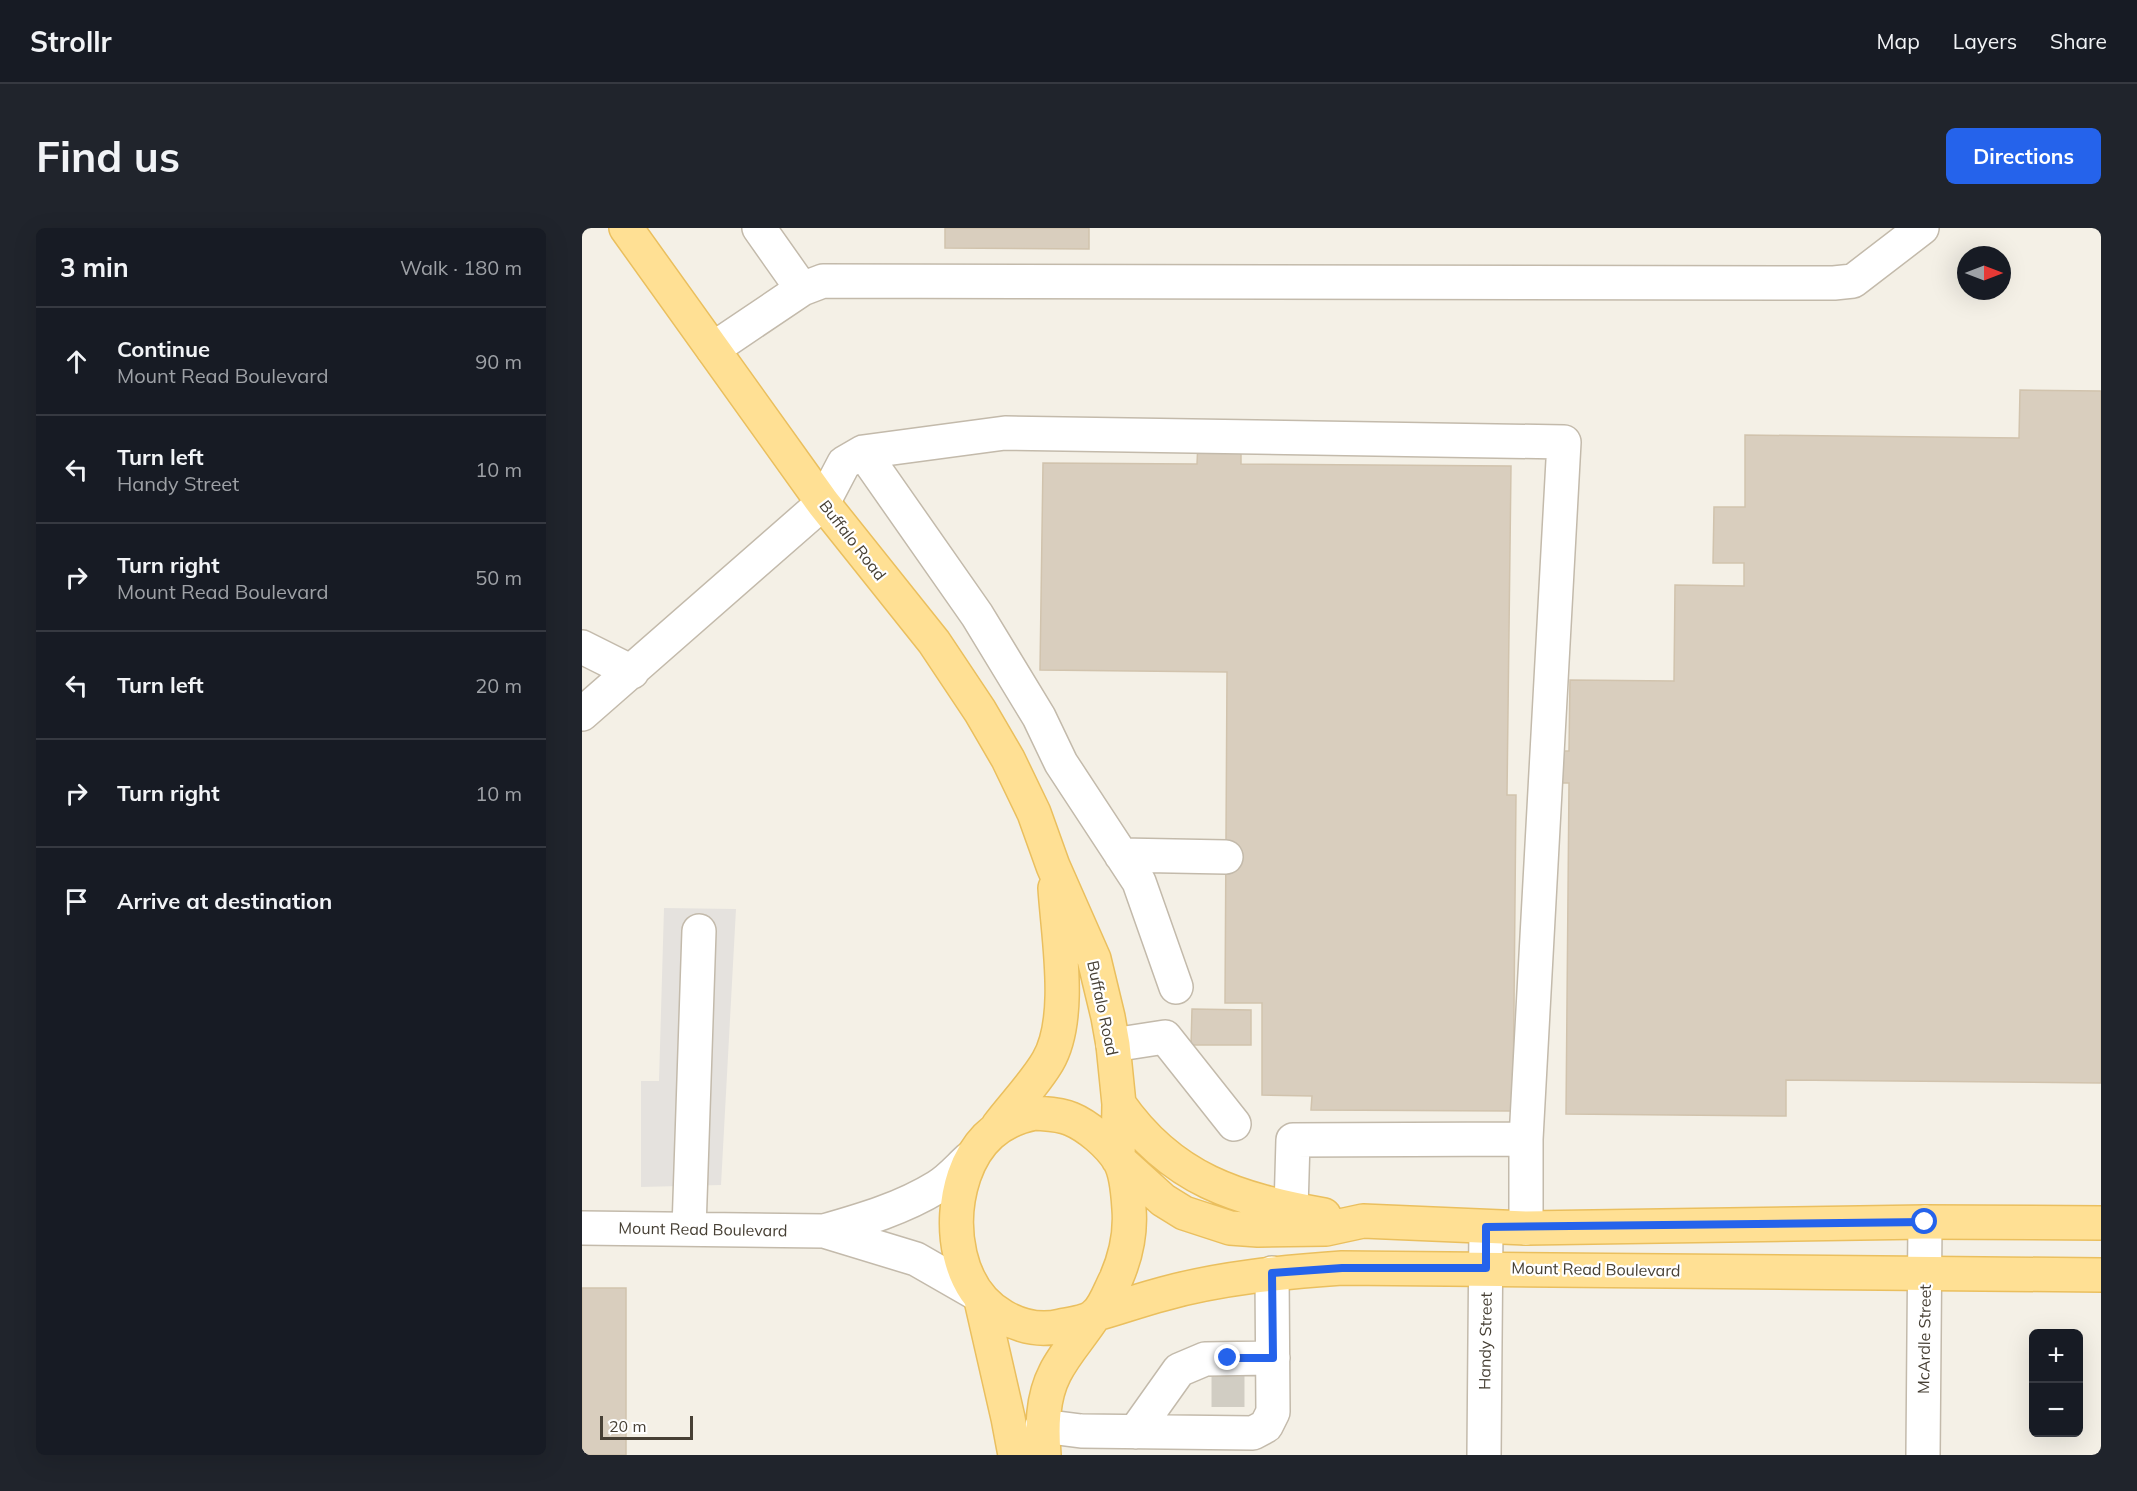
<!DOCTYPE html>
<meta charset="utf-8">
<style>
:root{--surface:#171b24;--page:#20242c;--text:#f1f3f6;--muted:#9ea1a6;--line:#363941;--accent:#2563eb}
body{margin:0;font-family:Mulish,sans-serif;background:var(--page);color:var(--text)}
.controls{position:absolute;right:18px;bottom:18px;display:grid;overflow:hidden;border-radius:9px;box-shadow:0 6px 24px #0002}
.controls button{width:54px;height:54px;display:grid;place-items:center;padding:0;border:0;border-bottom:2px solid var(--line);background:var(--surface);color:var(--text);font:30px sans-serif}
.compass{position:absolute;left:1375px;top:18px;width:54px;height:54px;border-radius:50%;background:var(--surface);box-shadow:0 6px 24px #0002;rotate:90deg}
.scale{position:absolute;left:18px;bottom:15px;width:93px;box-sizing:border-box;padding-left:6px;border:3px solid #474035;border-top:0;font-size:16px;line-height:21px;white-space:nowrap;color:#474035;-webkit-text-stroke:4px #fff;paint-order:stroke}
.stop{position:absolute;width:18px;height:18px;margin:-14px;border:4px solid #2563eb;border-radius:50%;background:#fff}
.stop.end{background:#2563eb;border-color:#fff;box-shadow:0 2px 6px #0008}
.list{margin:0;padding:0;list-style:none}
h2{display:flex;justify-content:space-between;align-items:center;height:78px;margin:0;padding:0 24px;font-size:26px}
h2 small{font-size:20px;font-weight:400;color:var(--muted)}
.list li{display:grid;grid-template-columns:39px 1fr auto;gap:18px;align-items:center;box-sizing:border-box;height:108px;padding:0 24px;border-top:2px solid var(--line)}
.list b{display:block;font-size:22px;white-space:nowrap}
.list p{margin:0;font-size:20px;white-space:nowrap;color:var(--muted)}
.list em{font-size:20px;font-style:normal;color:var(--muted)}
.icon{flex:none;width:33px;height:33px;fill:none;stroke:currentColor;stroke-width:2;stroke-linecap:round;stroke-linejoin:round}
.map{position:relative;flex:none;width:1519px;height:1227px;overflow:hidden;border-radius:9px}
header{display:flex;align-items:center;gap:36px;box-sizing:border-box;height:84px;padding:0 30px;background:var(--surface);border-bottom:2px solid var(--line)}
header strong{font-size:28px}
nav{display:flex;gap:33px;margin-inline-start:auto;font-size:21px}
.intro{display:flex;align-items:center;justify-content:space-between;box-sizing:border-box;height:144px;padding:0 36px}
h1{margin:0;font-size:42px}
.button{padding:15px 27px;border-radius:9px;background:var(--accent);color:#fff;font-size:21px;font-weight:700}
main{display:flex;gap:36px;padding:0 36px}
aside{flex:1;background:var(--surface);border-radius:9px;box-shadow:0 6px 24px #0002}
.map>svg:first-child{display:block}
.parking{fill:#e5e2de}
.building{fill:#d9cebe;stroke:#d1c3ad;stroke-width:1.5}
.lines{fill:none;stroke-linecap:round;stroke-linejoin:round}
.minor-tunnel{stroke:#d1cdc3;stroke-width:33;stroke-dasharray:33 16;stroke-linecap:butt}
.minor-casing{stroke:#c3baab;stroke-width:36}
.major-casing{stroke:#eabf5e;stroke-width:36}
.minor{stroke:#fff;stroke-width:33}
.major{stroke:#ffe094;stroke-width:33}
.route{stroke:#2563eb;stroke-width:8}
.labels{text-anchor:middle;stroke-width:4.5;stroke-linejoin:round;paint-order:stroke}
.street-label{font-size:16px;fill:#474035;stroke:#fff}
</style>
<header>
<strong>Strollr</strong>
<nav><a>Map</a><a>Layers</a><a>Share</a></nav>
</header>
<div class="intro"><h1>Find us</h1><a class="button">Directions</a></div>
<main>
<aside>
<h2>3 min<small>Walk · 180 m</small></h2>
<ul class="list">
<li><svg class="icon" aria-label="ahead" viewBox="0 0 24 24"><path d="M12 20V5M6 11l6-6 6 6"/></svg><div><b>Continue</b><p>Mount Read Boulevard</p></div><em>90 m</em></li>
<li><svg class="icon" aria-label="left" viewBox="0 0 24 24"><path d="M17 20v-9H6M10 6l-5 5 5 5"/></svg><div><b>Turn left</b><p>Handy Street</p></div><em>10 m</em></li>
<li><svg class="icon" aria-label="right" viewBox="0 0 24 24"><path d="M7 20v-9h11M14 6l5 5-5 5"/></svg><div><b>Turn right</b><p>Mount Read Boulevard</p></div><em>50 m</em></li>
<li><svg class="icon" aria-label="left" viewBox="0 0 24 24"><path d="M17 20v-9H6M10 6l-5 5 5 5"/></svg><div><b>Turn left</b></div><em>20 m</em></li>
<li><svg class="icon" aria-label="right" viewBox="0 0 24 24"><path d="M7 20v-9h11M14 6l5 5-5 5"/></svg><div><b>Turn right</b></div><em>10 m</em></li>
<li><svg class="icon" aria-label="arrive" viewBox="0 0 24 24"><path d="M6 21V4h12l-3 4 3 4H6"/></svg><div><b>Arrive at destination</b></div></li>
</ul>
</aside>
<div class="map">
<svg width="1519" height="1227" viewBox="0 0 1519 1227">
<rect width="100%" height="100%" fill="#f4f0e6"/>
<path class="parking" d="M82,680L154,681L139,957L59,959V853H77Z"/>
<path class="building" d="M363,0H507V21L363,20Z
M1438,162L1519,163V855L1204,852V888L984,886L987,555H974V523H987L988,452L1092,453L1093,357L1162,358V335H1131L1132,279H1163V207L1437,210Z
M616,213L659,214V236L929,238L925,567H934L931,883L729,882L730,868L680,867V775H643L645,444L458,442L461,235L615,236Z
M610,781L669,782V817H609Z
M0,1060H44V1227H0Z"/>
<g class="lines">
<path class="minor-tunnel" d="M646,1146V1181"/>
<defs>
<path id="minor" d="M177,0L220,61
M131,121L220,61L241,53L1252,55L1271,53L1340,0
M281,224L423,205L982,214L944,911V1000
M0,419L50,444
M0,486L241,275L262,235L281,224L395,387L457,489L479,535L557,654L594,759
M539,627L644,629
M531,817L583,809L652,896
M709,981L711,912L944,911
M0,1000L242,1003L334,1031L395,1066
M107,1001L117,703
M242,1003C281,992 321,980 355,959C367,952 377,940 387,931
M460,1198L499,1203L671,1205L684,1198L691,1184L690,1045
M553,1204L597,1142L623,1131L691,1130
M902,1227L904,999
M1341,1227L1343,994"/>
<path id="major" d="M44,0L241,275L352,414L398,483L426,531L452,585L471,638L512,731L526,789L531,817L537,876L536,931
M537,876C590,952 655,971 742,987
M453,885C464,886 478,886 489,891C506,898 527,916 537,932C545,945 546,966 547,981C549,1006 544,1028 534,1051C528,1062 523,1079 513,1087C506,1094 489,1096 479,1098C459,1103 440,1099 422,1089C374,1062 366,996 382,948C394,913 417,892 453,885Z
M416,898C431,878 454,854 466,833C491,790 476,709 473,660
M538,933L581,972L602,985L648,1000L676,1002L744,1001L781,993L944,1000L1343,994L1519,995
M399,1072L426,1190L433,1227
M514,1086C536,1080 558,1072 581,1066C638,1050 701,1044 760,1040L1519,1047
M462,1227C460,1200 460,1170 473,1145C483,1125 500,1107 512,1088"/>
</defs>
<use href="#minor" class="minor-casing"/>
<use href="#major" class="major-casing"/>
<use href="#minor" class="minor"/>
<use href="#major" class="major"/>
</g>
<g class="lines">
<path class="route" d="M646,1130H691L690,1045L760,1040H904V999L1343,994"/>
</g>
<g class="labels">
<g class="street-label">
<text transform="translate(271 312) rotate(52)" y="6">Buffalo Road</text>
<text transform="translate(521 780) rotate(78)" y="6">Buffalo Road</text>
<text transform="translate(121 1001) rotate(1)" y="6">Mount Read Boulevard</text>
<text transform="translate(1014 1041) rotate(1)" y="6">Mount Read Boulevard</text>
<text transform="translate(1342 1111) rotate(-89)" y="6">McArdle Street</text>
<text transform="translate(903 1113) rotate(-89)" y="6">Handy Street</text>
</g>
</g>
</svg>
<div class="controls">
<button>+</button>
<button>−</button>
</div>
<svg class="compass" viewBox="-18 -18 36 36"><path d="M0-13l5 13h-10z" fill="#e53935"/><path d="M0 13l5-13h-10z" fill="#9ea1a6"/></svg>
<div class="scale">20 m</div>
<div class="stop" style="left:1343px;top:994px"></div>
<div class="stop end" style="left:646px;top:1130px"></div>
</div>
</main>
